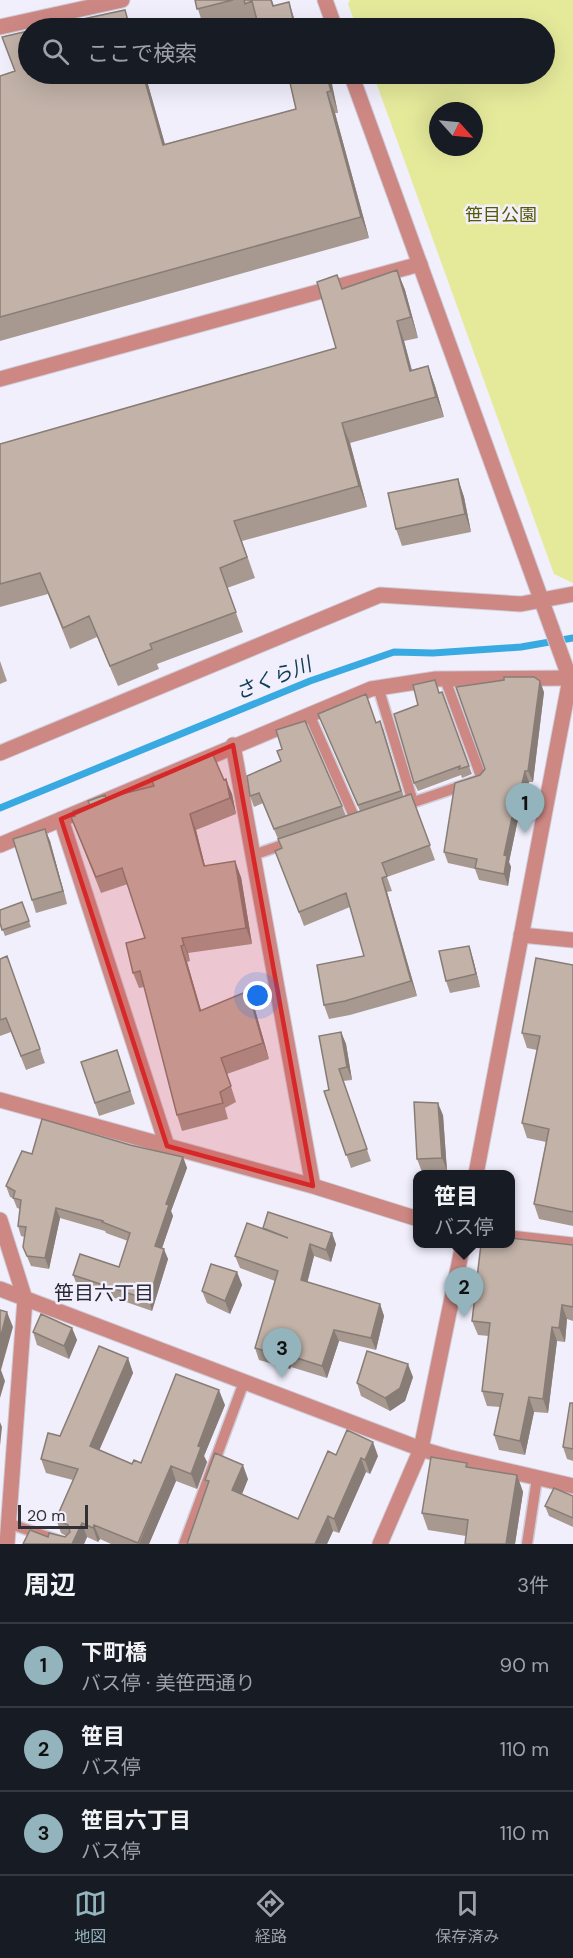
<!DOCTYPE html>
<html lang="ja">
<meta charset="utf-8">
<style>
:root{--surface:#171b24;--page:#242831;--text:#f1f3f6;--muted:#9ea1a6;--line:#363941;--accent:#93b4bd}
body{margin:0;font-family:"DM Sans","Noto Sans JP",sans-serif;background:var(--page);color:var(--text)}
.compass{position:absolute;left:429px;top:102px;width:54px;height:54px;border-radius:50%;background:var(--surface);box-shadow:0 6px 24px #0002;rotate:117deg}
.scale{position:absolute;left:18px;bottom:15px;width:70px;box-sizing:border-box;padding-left:6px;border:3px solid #323037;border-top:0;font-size:16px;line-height:21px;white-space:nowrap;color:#323037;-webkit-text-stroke:4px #f2effd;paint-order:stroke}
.you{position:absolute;left:258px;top:996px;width:21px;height:21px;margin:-15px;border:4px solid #fff;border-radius:50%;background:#1a73e8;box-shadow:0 0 0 9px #1a73e833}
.badge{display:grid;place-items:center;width:39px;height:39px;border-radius:50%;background:var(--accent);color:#111;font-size:20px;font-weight:700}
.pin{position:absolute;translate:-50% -50px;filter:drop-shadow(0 2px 3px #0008)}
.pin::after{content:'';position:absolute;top:32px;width:21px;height:18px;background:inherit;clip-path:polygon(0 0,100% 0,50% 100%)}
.popup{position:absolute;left:413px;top:1170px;width:102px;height:78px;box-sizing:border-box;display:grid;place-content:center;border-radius:12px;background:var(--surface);filter:drop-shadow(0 2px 4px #0005);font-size:20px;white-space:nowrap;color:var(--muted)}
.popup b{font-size:22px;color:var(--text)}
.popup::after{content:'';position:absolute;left:50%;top:100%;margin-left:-12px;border:12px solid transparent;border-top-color:var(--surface)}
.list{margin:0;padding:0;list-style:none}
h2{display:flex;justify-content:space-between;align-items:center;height:78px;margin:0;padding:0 24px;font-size:26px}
h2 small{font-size:20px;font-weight:400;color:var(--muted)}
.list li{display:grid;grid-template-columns:39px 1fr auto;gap:18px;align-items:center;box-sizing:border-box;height:84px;padding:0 24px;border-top:2px solid var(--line)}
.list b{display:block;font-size:22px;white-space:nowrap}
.list p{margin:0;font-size:20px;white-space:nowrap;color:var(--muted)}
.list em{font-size:20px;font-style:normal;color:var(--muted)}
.icon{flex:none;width:33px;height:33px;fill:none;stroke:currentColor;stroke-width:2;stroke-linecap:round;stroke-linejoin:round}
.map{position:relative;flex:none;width:573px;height:1544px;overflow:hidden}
.search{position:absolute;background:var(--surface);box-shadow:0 6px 24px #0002;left:18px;right:18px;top:18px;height:66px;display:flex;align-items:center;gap:15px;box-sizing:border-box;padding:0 21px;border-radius:33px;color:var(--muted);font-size:22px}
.sheet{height:330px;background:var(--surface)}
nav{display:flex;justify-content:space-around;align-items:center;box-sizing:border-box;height:84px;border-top:2px solid var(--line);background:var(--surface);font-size:16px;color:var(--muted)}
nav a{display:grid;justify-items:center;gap:3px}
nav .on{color:var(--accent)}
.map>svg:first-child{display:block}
.green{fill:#e5ea9b;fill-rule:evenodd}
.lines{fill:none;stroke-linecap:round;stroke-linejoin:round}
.stream{stroke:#39a9e2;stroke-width:7}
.service-casing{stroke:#cfcdd9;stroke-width:13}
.minor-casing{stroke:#cfcdd9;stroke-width:17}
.tertiary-casing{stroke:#cfcdd9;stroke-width:17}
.service{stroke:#cd8884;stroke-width:10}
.minor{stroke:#cd8884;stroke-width:15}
.tertiary{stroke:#cd8884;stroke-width:15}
.wall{fill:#a79990}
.shaded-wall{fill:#887d76}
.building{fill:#c2b2a8;stroke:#887d76;stroke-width:1.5}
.marked{fill:#d62828;fill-opacity:0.2;stroke:#d62828;stroke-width:4.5;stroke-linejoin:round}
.labels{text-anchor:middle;stroke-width:5;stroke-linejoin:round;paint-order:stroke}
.park-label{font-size:18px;fill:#575907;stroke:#f2effd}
.water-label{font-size:20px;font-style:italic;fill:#0c3b53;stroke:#f2effd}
.neighbourhood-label{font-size:20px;fill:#2a2734;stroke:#f2effd}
</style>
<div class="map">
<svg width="573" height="1544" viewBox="0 0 573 1544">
<rect width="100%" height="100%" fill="#f2effd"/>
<path class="green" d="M350,0H573V583L554,574L373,74H544V28H357L348,4ZM438,111H474V147H438Z"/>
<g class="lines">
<path class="stream" d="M0,808L310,681L394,652L433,653L521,647L573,638"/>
<defs>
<path id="service" d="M378,687L413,802
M309,714L356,821
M402,806L482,779L445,679
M253,855L294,841
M8,1523L68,1544
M184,1544L244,1382
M527,1544L537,1478"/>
<path id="minor" d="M0,27L122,0
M0,379L420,264
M233,745L313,1186
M61,819L167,1146
M0,845L371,689L436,679L573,678
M0,1100L313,1186L418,1219
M0,1220L25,1299L7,1544
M510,1238L573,1245
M421,1449L448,1457L573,1486"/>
<path id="tertiary" d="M325,0L335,28
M351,74L570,679L476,1174
M0,753L380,595L521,604L573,594
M521,935L573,940
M0,1289L421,1449
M380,1544L421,1449L463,1244"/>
</defs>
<use href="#service" class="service-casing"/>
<use href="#minor" class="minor-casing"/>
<use href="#tertiary" class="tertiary-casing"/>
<use href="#service" class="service"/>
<use href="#minor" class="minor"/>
<use href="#tertiary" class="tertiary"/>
</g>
<path class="wall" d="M195,0H272L274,6L296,24L297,28H308H259L258,24L253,25L251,19L212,28H204Z
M2,37L28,74H145L165,144L296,109L289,80L286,81L283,74H329L338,113H335L369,238L0,341V76L15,72Z
M397,270L405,290L418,338L404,341L412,370L428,366L435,386L444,417L350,443L367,507L242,541L255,578L227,588L243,632L157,664L159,669L118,686L97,637L70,649L48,594L0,607V444L336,348L342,288Z
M458,479L464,497L471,532L402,546L396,529Z
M0,661L7,681L0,684Z
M439,692H442L472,774L462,778L461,775L418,791L414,783L418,705Z
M544,692L533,782H529L520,820L518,819L509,862L511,867L508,886L479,880L475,869L448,863L444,852L480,775Z
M318,714L376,723L383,728L404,797L411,794L435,860L387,877L392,891L387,892L417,996L350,1015L329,1019L324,1005L364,956L350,907L304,926L281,865L282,848L278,839L263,803L254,807L250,796L247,776L342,806L346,816L360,811Z
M224,780L232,794L236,814L196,830L205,866L241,877L252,944L188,953L190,961L187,962L201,1011L248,991L254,1006L269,1059L227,1074L236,1102L225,1108L228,1119L182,1131L177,1115L144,987L139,988L133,973L145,938L128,884L101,893L71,817L75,816L90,805L106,798L154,786Z
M45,829L50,841L67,904L36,913L32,900Z
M22,902L31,927L5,936L0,923Z
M7,956L45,1063L26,1070L11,1032L0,1036V959Z
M473,959L480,987L450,993L446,981Z
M573,965V1226L539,1219L534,1204L546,1142L527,1138L522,1123L537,1050L527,1048L522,1033Z
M341,1032L346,1044L352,1080L343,1081L371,1161L351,1168L324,1091L329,1090Z
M81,1062L121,1063L135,1104L99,1116Z
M443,1115L447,1171L422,1172L417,1159Z
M130,1145L183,1157L187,1168L171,1211L173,1216L162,1248L168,1259L152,1311L77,1285L73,1275L119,1267L128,1241L106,1233L105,1231L60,1218L49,1269L31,1266L23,1247L25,1237L21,1236L18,1226L20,1209L17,1208L13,1198L10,1197L6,1186L32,1154Z
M263,1228L336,1244L331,1262L314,1256L307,1282L380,1304L384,1316L376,1350L339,1341L327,1378L291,1367L290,1369L259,1360L255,1348L275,1281L240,1268L235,1256L264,1229Z
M573,1245V1321L567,1319L565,1342L557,1341L548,1413L534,1412L525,1455L499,1450L494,1435L500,1407L487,1406L482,1391L489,1336L478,1335L472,1321Z
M237,1272L242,1285L230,1314L207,1303L202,1291Z
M72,1328L77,1340L69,1359L37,1345L33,1332Z
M128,1358L133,1373L99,1450L132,1464L141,1463L225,1405L204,1456L207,1462L197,1489L176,1481L149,1544H111L100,1539L98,1542L87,1537L84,1544H23L48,1537H65L66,1536L61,1533L56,1519L73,1480L46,1473L41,1459L60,1436Z
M413,1377L405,1401L390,1411L361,1396L357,1383Z
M573,1403V1461L567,1459L563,1447Z
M336,1455L378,1456L370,1474L366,1472L339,1533L333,1531L327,1544H187L207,1486L205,1480L248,1479L242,1494L298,1519Z
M467,1463L468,1468L517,1475L523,1492L515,1544H465L466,1536L428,1530L422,1513Z
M573,1496V1527L549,1516L545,1506Z"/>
<path class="shaded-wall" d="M289,2L296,24L298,28H296Z
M143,74H145L171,166L163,145Z
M326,74H329L331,79L338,113L331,91Z
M327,92L335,113L369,238L361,217Z
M397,270L405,290L418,338L411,317Z
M397,321L404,341L417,391L410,371Z
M428,366L435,386L444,417L436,397Z
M342,423L350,443L367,507L359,486Z
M458,479L464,497L471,532L465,514Z
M540,681L544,692L533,782L528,771Z
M525,771L529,782L520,820L516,809Z
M226,779L232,794L236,814L230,798Z
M514,808L518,819L509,862L511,867L508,886L504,874V855Z
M190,814L196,830L209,882L204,866Z
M45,829L50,841L67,904L63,891Z
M235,861L241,877L252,944L246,928Z
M382,878L387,892L417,996L411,981Z
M182,938L188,953L190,961L184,945Z
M181,946L187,962L206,1027L200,1011Z
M469,946L473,959L480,987L476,974Z
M248,991L254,1006L269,1059L263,1043Z
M341,1032L346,1044L352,1080L347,1067Z
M438,1103L443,1115L447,1171L442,1158Z
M183,1157L187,1168L171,1211L173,1216L159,1257L155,1246L166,1204Z
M56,1208L60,1218L49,1269L45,1258Z
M332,1233L336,1244L331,1262L326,1250Z
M310,1244L314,1256L305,1292L301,1280Z
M164,1249L168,1259L152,1311L149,1300Z
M237,1272L242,1285L230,1314L225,1301Z
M380,1304L384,1316L376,1350L371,1338Z
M562,1305L567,1319L565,1342L559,1328Z
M7,1312L13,1327L1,1370L5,1381L0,1398V1339Z
M552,1327L557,1341L548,1413L543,1399Z
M72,1328L77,1340L69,1359L64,1346Z
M334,1330L339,1341L327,1378L322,1366Z
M287,1355L291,1367L290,1369L286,1357Z
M128,1358L133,1373L95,1460L90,1446Z
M408,1364L413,1377L405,1401L390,1411L385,1398Z
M219,1390L225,1405L204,1456L207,1462L197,1489L191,1474L198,1446Z
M529,1397L534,1412L525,1455L520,1441Z
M0,1422L2,1427L0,1446Z
M373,1442L378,1456L370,1474L365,1460Z
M361,1458L366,1472L339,1533L334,1519Z
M243,1465L248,1479L238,1504L232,1490Z
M171,1466L176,1481L149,1544H139Z
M517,1475L523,1492L515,1544H506Z
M328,1516L333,1531L327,1544H315Z
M82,1523L87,1537L84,1544H72Z
M94,1525L100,1539L98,1542L93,1528Z"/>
<path class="building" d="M195,0H233L197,9Z
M244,0H271L273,6L289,2L295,28L307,26L308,28H259L252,1L245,4Z
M125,10L130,28H41Z
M28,31V74H143L163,145L296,109L288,74H326L331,91L327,92L361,217L0,317V76L15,71L2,37Z
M397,270L411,317L397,321L410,371L428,366L436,397L342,423L359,486L234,521L247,557L220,568L236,612L150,644L152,649L110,666L89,616L63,628L40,573L0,584V444L336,348L317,282L337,275L342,289Z
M458,479L465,514L396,529L388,493Z
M504,677H534L540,681L528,771H525L516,809L514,808L504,855L507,856L504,874L475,868L477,859L444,852L455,783L480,775L485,769L456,687L504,680Z
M435,680L439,693L442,692L469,766L459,769L460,766L414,783L394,714L418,705L413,685Z
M366,694L376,723L380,721L401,791L358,805L318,714Z
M305,721L342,806L274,829L259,793L250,796L247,776L281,761L277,751L282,749L276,730Z
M213,755L224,780L226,779L230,798L190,814L204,866L235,861L246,928L182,938L184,945L181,946L200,1011L248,991L263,1043L221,1058L231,1086L220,1092L223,1103L177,1115L140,971L133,973L126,943L145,938L122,868L96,877L71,817L75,816L73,811L90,805L88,801L105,795L106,798L154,786L151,778Z
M411,794L430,845L382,863L387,876L382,878L411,981L345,1001L324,1005L317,965L364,956L346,893L299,912L275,851L282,848L278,839Z
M45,829L63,891L32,900L13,839Z
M22,902L29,921L2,930L0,923V910Z
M469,946L476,974L446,981L439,951Z
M7,956L40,1049L21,1056L6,1018L0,1020V959Z
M536,958L573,965V1212L534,1204L549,1129L522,1123L540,1036L522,1033Z
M341,1032L347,1067L339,1069L367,1149L346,1155L324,1091L329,1090L319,1036Z
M117,1050L130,1091L95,1103L81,1062Z
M414,1102L438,1103L442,1158L417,1159Z
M42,1119L130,1145L183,1157L166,1204L169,1205L155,1246L164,1249L149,1300L73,1275L80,1254L119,1267L130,1233L102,1222L103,1221L56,1208L45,1258L27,1256L23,1247L26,1227L18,1226L21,1200L13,1198L15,1191L6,1186L22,1151L32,1154Z
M268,1212L332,1233L326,1250L310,1244L301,1280L380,1304L371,1338L334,1330L322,1366L287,1355L286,1357L255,1348L278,1271L235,1256L247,1223L288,1238L263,1228Z
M510,1238L573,1245V1307L562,1305L559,1328L552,1327L543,1399L529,1397L520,1441L494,1435L503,1394L482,1391L490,1323L472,1321L481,1244H510Z
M211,1264L237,1272L225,1301L202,1291Z
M0,1310L7,1312L0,1339Z
M41,1314L72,1328L64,1346L33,1332Z
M99,1346L128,1358L90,1446L132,1464L134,1460L141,1463L176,1374L219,1390L198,1446L201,1447L191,1474L171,1466L138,1543L94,1525L93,1528L82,1523L72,1544H23L30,1530L48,1537L49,1533L65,1537L70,1532L68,1525L56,1519L78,1469L41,1459L48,1433L60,1436Z
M367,1351L408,1364L400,1388L385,1398L357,1383Z
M570,1403H573V1449L563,1447Z
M347,1430L373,1442L365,1460L361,1458L334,1519L328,1516L315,1544H187L209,1481L205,1480L215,1453L243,1465L232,1490L298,1519L328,1451L336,1455Z
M431,1457L467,1463L466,1467L517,1475L506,1544H465L468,1520L422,1513Z
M554,1488L573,1496V1518L545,1506Z"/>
<path class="marked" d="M233,745L313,1186L167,1146L61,819Z"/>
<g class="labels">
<g class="park-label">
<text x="501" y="221">笹目公園</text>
</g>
<g class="water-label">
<text transform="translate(273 678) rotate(-22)" y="7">さくら川</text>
</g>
<g class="neighbourhood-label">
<text x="104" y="1300">笹目六丁目</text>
</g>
</g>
</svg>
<svg class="compass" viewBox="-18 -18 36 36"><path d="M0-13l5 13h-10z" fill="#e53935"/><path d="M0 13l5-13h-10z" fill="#9ea1a6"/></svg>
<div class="scale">20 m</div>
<div class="you"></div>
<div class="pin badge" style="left:525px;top:833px">1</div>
<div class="pin badge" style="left:464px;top:1317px">2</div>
<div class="popup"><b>笹目</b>バス停</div>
<div class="pin badge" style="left:282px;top:1378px">3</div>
<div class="search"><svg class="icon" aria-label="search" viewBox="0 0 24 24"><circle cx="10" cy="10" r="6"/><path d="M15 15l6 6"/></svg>ここで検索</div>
</div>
<section class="sheet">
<h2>周辺<small>3件</small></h2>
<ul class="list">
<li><span class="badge">1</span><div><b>下町橋</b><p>バス停 · 美笹西通り</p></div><em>90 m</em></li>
<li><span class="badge">2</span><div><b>笹目</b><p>バス停</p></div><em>110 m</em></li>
<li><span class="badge">3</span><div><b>笹目六丁目</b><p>バス停</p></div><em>110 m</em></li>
</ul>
</section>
<nav>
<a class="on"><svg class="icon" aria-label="map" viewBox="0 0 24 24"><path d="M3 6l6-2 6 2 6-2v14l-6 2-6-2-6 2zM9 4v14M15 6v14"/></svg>地図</a>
<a><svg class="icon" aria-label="directions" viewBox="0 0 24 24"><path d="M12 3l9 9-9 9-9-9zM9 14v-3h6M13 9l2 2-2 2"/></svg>経路</a>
<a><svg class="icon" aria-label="saved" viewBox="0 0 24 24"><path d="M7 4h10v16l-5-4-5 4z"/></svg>保存済み</a>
</nav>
